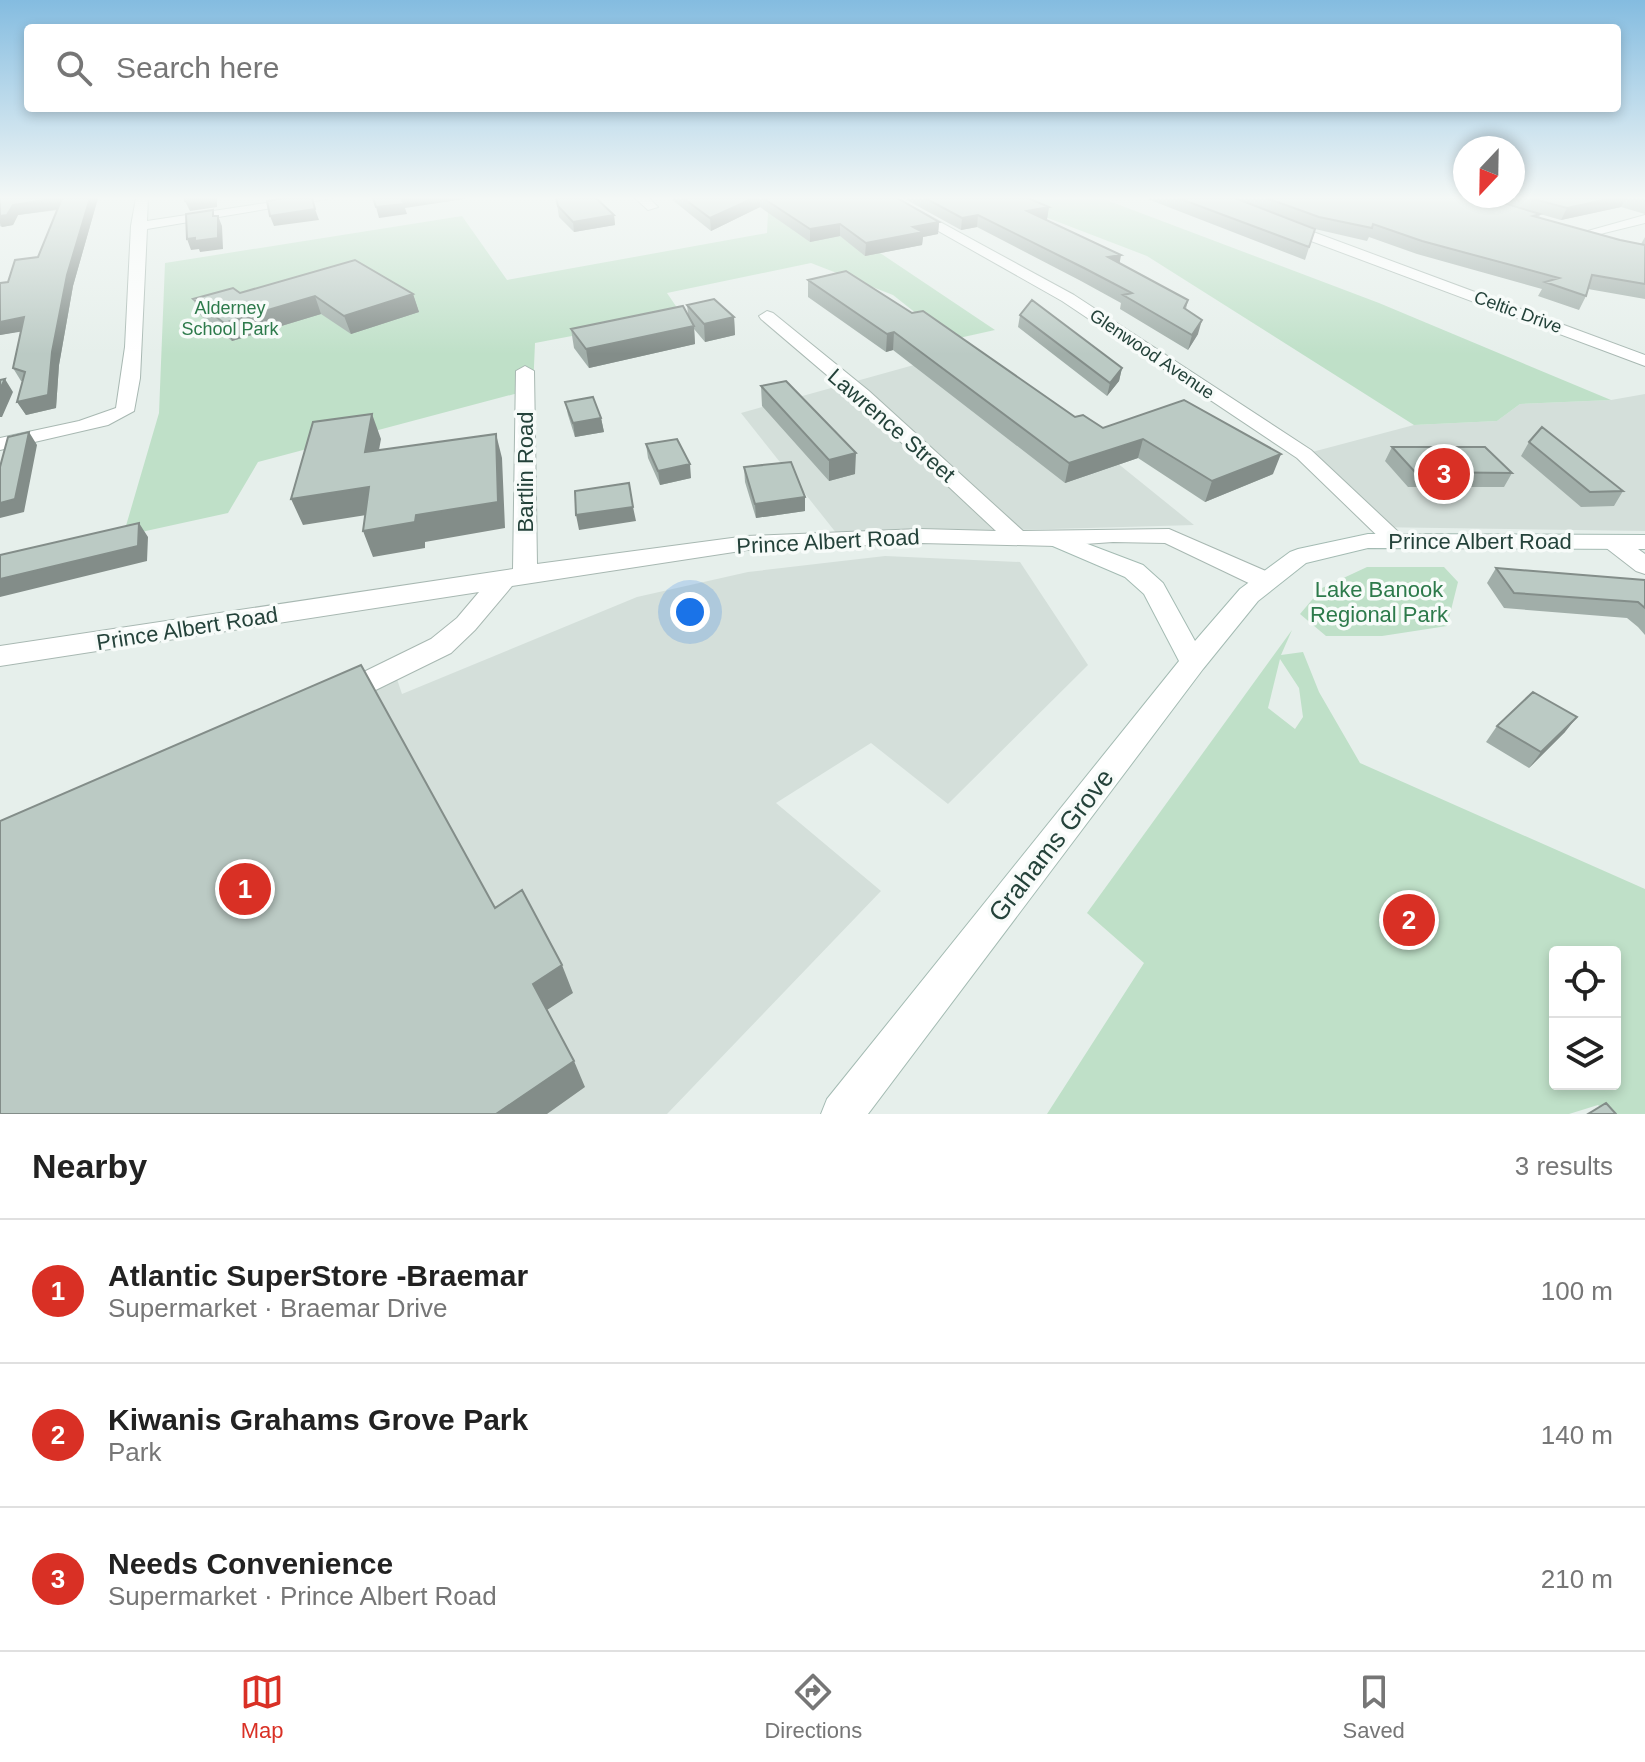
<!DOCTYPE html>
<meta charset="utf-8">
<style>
:root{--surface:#fff;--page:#f2f2f2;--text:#222;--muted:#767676;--line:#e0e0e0;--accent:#d93025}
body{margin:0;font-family:Helvetica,sans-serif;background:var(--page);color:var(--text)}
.controls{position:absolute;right:24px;bottom:24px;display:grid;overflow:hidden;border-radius:8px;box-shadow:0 4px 12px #0003}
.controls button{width:72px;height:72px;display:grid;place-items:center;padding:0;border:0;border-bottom:2px solid var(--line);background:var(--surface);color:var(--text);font:40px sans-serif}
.compass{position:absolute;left:1453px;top:136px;width:72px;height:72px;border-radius:50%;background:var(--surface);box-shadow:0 4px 12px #0003;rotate:202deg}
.you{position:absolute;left:690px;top:612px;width:28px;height:28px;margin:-20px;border:6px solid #fff;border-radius:50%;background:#1a73e8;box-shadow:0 0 0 12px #1a73e833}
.badge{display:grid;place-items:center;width:52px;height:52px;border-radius:50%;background:var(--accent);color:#fff;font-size:26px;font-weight:700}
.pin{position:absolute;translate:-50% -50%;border:4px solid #fff;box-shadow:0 2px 8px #0006}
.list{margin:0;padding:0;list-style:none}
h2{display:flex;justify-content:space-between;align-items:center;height:104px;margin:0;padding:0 32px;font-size:34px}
h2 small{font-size:26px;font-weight:400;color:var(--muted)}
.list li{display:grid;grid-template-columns:52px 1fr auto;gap:24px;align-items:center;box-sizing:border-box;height:144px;padding:0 32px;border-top:2px solid var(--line)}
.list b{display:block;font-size:30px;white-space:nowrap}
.list p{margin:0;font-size:26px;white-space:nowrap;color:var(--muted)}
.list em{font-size:26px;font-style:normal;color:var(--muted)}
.icon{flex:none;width:44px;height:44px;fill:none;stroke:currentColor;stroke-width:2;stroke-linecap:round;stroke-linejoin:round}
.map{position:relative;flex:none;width:1645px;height:1114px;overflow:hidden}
.search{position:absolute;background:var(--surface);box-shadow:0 4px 12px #0003;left:24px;right:24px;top:24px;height:88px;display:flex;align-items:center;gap:20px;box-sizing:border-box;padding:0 28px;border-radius:8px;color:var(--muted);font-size:30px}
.sheet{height:536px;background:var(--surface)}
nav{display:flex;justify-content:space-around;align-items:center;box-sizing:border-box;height:112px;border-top:2px solid var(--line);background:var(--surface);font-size:22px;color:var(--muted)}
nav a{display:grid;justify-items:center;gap:4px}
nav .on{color:var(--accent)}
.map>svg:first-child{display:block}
.built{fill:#d4dfda}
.green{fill:#bfe0c8;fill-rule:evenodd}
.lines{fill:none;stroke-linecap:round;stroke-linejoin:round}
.street-casing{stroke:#a8b8b2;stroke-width:2}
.secondary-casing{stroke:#a4bbb3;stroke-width:2}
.street{fill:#fff;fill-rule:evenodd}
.secondary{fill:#fff;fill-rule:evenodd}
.wall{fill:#a1aea9}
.shaded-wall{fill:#838d89}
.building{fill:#bbcac4;stroke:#838d89;stroke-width:2}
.labels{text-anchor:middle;stroke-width:7;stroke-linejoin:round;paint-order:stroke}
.far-park-label{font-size:18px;fill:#2d7a4b;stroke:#f7fbf9}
.far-street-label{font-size:18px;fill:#24423a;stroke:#f7fbf9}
.street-label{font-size:22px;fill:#24423a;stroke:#f7fbf9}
.park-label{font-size:22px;fill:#2d7a4b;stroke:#f7fbf9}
.near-street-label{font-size:26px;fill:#24423a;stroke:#f7fbf9}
</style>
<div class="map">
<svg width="1645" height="1114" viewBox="0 0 1645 1114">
<rect width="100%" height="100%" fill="#e6efeb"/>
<path class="built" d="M975,348L1194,525L908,533L841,539L741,413Z
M1645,394V531L1371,527L1297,456L1414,425L1497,421L1520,404L1611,400Z
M885,556L1020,562L1088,665L948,804L871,743L776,803L881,891L667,1114H0V839L391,661L402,694L637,597L748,572Z"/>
<path class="green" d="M996,198H1101L1379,303L1611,400L1520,404L1497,421L1414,425L1147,256Z
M810,206L995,330L950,340L893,295L811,263L667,293L682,315L535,343L533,389L258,462L228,513L123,536L159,413L165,263L462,216L507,280L767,233L768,212Z
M1367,567H1444L1458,582L1447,626L1382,636H1326L1300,614L1322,588Z
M1292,630L1281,655L1303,652L1319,692L1360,763L1645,889V1114H1609L1598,1105L1569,1114H1047L1144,963L1087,913ZM1280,659L1299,688L1303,717L1295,729L1268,708ZM1555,952H1615V1084H1555Z"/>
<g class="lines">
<defs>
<path id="street" d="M136,198H148L147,221L299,198H332L147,229L140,378L134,411L108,425L0,450V438L79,421L116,408L125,347L131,226Z
M635,198H649L658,207L648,210Z
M880,198H896L1074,295L1311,450L1408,541L1404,546H1388L1297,458L1062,301Z
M1645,215V223L1584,238L1577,234Z
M1279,223H1289L1645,355V366L1279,229Z
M767,311L773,313L869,391L1023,531L1169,529L1275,575L1278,581L1275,587H1257L1165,543L1113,542L1056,546L920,543L747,550L512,586L475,630L451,653L343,706L333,703L329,695L333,687L431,639L457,618L479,592L0,666V646L513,569L516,371L525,366L534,371L537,564L747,536L920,529L996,531L855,399L761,319L759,316Z
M1613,535L1621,537L1645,554V574L1636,571L1605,547L1601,542L1605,537Z"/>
<path id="secondary" d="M1056,532L1143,565L1163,583L1195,641L1240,589L1290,552L1298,549L1368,534L1645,535V549L1368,548L1306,563L1258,601L1203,669L868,1114H821L827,1099L1179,661L1144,594L1125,577L1048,544L1044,539L1048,534Z"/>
</defs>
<use href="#street" class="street-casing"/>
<use href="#secondary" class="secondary-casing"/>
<use href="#street" class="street"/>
<use href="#secondary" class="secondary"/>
</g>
<path class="wall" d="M0,198H98L73,286L59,365L56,408L26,415L17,402L23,381H21L13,368L21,331L0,335V283L8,282L38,257L58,210L18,215L13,225L2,227L0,226Z
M556,198L614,215L615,225L574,232L559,217Z
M670,198H897L939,222L938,234L923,237L922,245L865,256L840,236L810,242L760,207L711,231Z
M903,198H1028L1049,207L1047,219H1044L1120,264L1188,300L1186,309L1198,334L1188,350L1120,309L1121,303L1081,281L977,227L961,230Z
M1145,198H1645V214L1621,207L1561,220L1540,214L1539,218L1620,240L1641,244L1645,237V299L1588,289L1586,296L1579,310L1538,296L1542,289L1417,254L1369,237L1367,241L1315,229L1305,260Z
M808,280L1075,417L1103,428L1273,474L1205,502L1138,458L1065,483L893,350L886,352L808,297Z
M240,293L413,294L419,312L351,334L321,314L232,341L201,316L193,299Z
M687,305L734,317L735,335L705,342L694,329L695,344L589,368L574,348L571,329L688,314Z
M1020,315L1122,368L1119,381L1107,396L1018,327Z
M761,386L855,474L829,481L762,406Z
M565,402L601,418L604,432L575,437L568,415Z
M1529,442L1623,491L1614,506L1581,507L1521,456Z
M646,444L691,478L660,485L648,458Z
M1392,447L1512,473L1504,487H1408L1385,461Z
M744,467L805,497V511L756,518L745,482Z
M1496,568L1645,580V635L1638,627L1627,618L1504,608L1487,583Z
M1497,726L1565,732L1529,768L1486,742Z"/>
<path class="shaded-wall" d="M62,198L67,208L18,215L13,225L2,227L0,223V216L13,205Z
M90,198H98L73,286L59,365L56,408L26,415L17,402L67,275Z
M205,198H217V207L190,211L185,201Z
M401,198H471L405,208L407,214L379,218L376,207Z
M754,198H760V207L711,231L710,218Z
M1613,198H1626L1621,207L1561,220L1567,208Z
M1049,207L1047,219L1026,223L1027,211Z
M315,209L319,220L274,226L270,216Z
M614,215L615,225L574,232L573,222Z
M978,215L977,227L961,230L962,218Z
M218,216L222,226L223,249L200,252L199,249L191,250L187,239Z
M939,222L938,234L923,237L922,245L865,256L866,243L913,227Z
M840,224V236L810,242V229Z
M1121,255L1119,267L1108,257Z
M413,294L419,312L351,334L344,316Z
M315,296L321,314L232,341L224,323Z
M24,317L31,330L0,335V322Z
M734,317L735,335L705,342L704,324Z
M1202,320L1198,334L1188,350L1192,335Z
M694,326L695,344L589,368L586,349Z
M894,332L893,350L886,352L887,334Z
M1122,368L1119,381L1107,396L1110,383Z
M5,379L13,392L2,417H0V389Z
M372,414L381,439L374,477L365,452Z
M601,418L604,432L575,437L573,423Z
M29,432L37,445L24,512L0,518V503Z
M496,434L502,458L505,528L425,542V548L373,557L363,531L416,515Z
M1143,439L1138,458L1065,483L1069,463Z
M856,453L855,474L829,481V460Z
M1281,454L1273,474L1205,502L1212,481Z
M690,464L691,478L660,485L658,471Z
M369,487L379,513L303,525L291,499Z
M805,497V511L756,518L755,504Z
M633,507L636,521L579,530L576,515Z
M139,523L148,537L147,561L0,597V579Z
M1577,717L1565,732L1529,768L1541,752Z
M562,965L573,993L544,1012L533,984Z
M574,1061L585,1087L547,1114H496Z"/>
<path class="building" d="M0,198H60L13,205L7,215L0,216Z
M62,198H90L67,275L52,352L48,395L17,402L25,372L13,368L24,317L0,322V283L8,282L15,260L38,257Z
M185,198H205L185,201Z
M284,198H312L315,209L270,216L267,201Z
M373,198H401L404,204L376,207Z
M556,198H596L614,215L573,222L558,206Z
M683,198H754L710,218Z
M763,198H897L939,222L913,227L923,232L866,243L840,224L810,229Z
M925,198H1028L1049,207L1027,211L1121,255L1108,257L1188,300L1184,308L1202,320L1192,335L1123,295L1132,293L1084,268L978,215L962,218Z
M1178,198H1235L1315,229L1309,247Z
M1266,198H1487L1540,214L1533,216L1620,240L1645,245V284L1592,275L1586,296L1545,282L1559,278L1422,241L1373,224L1372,228L1319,217Z
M1530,198H1613L1567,208Z
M213,210V216H218V238L195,241V238L187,239L186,214Z
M355,260L413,294L344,316L315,296L224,323L193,299L233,288L240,293Z
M846,271L912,313L923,311L1075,417L1083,415L1103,428L1184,400L1281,454L1212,481L1143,439L1069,463L894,332L887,334L808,280Z
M714,299L734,317L704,324L687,305Z
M1032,300L1122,368L1110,383L1020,315Z
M683,306L694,326L586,349L571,329Z
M5,379L0,389V380Z
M786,381L856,453L829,460L761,386Z
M593,397L601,418L573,423L565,402Z
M372,414L365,452L496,434L498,502L416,515L415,522L363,531L369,487L291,499L313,422Z
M1542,427L1623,491L1590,492L1529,442Z
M29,432L15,499L0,503V467L8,437Z
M677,439L690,464L658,471L646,444Z
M1392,447H1485L1512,473L1415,472Z
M791,462L805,497L755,504L744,467Z
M629,483L633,507L576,515L575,491Z
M139,523L138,546L0,579V555Z
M1496,568L1645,580V608L1638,602L1514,593Z
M361,665L495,908L522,890L562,965L533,984L574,1061L496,1114H0V821Z
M1533,692L1577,717L1541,752L1497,726Z
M1606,1103L1616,1114H1588Z"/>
<linearGradient id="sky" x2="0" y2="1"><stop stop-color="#84bce0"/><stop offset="0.56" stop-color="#f4f8f6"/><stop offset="1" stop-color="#f4f8f6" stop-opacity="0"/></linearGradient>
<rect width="1645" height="354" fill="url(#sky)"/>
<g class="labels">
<g class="far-park-label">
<text x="230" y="314">Alderney<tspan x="230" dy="21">School Park</tspan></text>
</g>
<g class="far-street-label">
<text transform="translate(1518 312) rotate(20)" y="6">Celtic Drive</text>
<text transform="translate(1152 354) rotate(34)" y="6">Glenwood Avenue</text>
</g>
<g class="street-label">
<text transform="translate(892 425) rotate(41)" y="8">Lawrence Street</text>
<text transform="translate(525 472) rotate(-90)" y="8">Bartlin Road</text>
<text transform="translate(828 541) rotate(-3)" y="8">Prince Albert Road</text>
<text x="1480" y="549">Prince Albert Road</text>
<text transform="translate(187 628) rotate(-9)" y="8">Prince Albert Road</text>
</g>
<g class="park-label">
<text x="1379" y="597">Lake Banook<tspan x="1379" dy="25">Regional Park</tspan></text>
</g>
<g class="near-street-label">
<text transform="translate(1051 845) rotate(-52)" y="9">Grahams Grove</text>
</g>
</g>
</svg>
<div class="controls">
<button><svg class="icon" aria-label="locate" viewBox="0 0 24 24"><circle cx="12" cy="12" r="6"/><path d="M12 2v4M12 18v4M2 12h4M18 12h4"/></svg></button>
<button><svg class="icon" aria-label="layers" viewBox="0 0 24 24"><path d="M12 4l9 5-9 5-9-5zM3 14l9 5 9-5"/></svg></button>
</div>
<svg class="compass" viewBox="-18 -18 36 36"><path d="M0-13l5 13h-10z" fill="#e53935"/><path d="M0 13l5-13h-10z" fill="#767676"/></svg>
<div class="you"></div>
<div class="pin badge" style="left:245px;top:889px">1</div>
<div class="pin badge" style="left:1409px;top:920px">2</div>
<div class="pin badge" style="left:1444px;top:474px">3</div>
<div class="search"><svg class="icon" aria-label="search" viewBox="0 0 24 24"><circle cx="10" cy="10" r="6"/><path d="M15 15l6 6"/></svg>Search here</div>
</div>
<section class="sheet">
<h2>Nearby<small>3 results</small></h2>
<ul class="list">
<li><span class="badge">1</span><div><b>Atlantic SuperStore -Braemar</b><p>Supermarket · Braemar Drive</p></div><em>100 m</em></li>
<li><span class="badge">2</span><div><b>Kiwanis Grahams Grove Park</b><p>Park</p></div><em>140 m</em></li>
<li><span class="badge">3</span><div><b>Needs Convenience</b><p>Supermarket · Prince Albert Road</p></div><em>210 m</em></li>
</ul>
</section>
<nav>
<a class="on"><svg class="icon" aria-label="map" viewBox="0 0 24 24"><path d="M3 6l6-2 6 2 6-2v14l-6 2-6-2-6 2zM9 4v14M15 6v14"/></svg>Map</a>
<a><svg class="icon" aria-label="directions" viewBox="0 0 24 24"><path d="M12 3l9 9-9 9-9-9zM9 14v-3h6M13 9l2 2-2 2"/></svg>Directions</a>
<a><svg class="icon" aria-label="saved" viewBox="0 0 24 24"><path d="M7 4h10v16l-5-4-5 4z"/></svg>Saved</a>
</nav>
